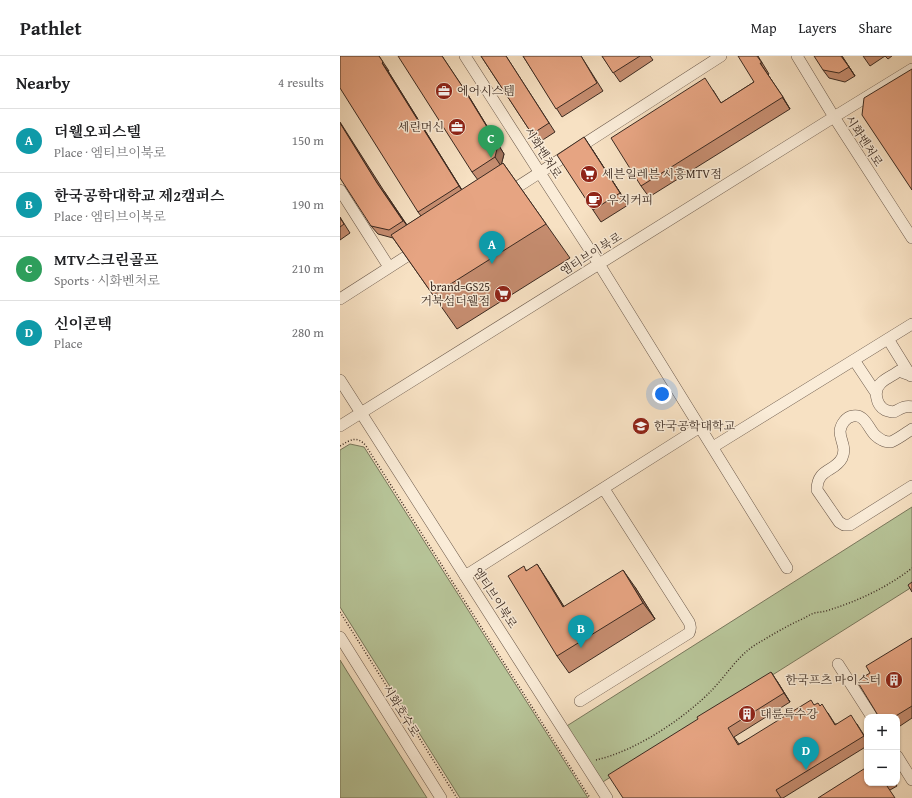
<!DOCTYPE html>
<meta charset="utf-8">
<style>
:root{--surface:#fff;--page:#f2f2f2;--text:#202124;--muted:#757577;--line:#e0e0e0;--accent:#8f2418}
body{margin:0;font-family:"Gentium Book Plus","Noto Serif KR",serif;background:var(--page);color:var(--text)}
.controls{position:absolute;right:12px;bottom:12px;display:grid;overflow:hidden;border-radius:8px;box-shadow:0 1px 3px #0004}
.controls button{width:36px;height:36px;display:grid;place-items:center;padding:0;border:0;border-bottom:1px solid var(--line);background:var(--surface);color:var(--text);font:20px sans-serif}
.you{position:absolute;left:322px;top:338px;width:14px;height:14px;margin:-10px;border:3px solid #fff;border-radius:50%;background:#1a73e8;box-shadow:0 0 0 6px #1a73e833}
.badge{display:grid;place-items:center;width:26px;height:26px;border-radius:50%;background:var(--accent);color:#fff;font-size:13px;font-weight:700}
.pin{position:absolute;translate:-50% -33px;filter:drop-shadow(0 1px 2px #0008)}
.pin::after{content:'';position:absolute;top:21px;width:14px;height:12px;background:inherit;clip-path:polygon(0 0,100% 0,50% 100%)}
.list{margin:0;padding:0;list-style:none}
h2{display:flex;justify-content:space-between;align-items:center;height:52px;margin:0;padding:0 16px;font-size:17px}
h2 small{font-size:13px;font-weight:400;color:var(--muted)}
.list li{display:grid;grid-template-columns:26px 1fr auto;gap:12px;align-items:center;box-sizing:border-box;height:64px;padding:0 16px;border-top:1px solid var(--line)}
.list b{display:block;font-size:15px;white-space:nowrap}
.list p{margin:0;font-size:13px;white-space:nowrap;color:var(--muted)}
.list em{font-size:13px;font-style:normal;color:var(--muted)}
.map{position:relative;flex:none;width:572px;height:742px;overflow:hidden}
header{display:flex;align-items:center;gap:24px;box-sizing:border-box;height:56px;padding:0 20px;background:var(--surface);border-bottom:1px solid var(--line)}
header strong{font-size:19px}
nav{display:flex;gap:22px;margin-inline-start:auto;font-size:14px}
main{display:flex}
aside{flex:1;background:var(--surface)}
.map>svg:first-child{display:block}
.green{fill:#b7c498;stroke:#79775c}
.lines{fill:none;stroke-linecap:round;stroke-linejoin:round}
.minor-casing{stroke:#6a584a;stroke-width:12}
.path{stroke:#3b2a21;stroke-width:1.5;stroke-dasharray:1 2;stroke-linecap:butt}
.minor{stroke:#faecd8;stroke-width:11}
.wall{fill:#c68d70;stroke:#3b2a21}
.shaded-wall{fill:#a1735b;stroke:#3b2a21}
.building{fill:#e6a482;stroke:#3b2a21}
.labels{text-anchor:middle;stroke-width:3;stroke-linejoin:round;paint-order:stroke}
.poi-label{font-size:12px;fill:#3b2a21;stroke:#faecd8;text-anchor:start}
.street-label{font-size:12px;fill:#3b2a21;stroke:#faecd8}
</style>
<header>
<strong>Pathlet</strong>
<nav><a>Map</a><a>Layers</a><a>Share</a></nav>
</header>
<main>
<aside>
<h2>Nearby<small>4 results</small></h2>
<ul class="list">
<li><span class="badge" style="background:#0f9aa8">A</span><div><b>더웰오피스텔</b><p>Place · 엠티브이북로</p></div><em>150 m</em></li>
<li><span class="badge" style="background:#0f9aa8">B</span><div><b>한국공학대학교 제2캠퍼스</b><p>Place · 엠티브이북로</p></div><em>190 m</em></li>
<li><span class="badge" style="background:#2e9e5b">C</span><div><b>MTV스크린골프</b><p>Sports · 시화벤처로</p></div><em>210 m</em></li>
<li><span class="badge" style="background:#0f9aa8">D</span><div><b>신이콘텍</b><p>Place</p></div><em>280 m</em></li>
</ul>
</aside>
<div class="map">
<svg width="572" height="742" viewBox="0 0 572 742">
<rect width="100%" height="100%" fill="#f7e1c3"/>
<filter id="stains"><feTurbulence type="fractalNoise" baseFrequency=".005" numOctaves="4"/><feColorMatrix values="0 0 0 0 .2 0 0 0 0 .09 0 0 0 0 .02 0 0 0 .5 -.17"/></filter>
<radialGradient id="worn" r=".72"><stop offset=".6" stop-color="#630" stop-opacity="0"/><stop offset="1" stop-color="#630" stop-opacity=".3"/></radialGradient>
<path class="green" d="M10,388L24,391L248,742H120L0,551V394Z
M572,451V531L258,729L222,673Z
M0,604L8,617L87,742H0Z"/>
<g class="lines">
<defs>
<path id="minor" d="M125,0L200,117L259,208L447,512
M457,0L494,61L572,182
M0,134L49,211
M168,137L381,0
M0,243L78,193
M548,283L571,320
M514,304L536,337
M570,319L559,315C554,319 546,322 541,327C533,334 536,349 545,354C548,355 551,356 554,356C560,353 565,349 572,351
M0,324L267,742
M0,370L494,61L572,13
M572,373C566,377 558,383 551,386C548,386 545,386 542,384C540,383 537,381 535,379C528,372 525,358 513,360C506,361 501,368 500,375C500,385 507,391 502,402C495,416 477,412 477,434L499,466L504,469H510L572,430
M373,391L572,268
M125,520L360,371
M0,581L101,742
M498,608L532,661
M240,645L349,577C351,573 351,570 349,566L264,433
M557,700L572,724"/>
</defs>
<use href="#minor" class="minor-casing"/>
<path class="path" d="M0,390C10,384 17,379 26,390L250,742
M0,556L117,742
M256,704C296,695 345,662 373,633C387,618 398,600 415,589C430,580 445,571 460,564C465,562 469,559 474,557C479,556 484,556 489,554C518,545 548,531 572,512"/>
<use href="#minor" class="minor"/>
</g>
<path class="wall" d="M39,0L49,15H48L122,134L138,124L132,116L128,39L164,98L161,109L163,107L230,202L117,273L53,182L38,178L31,170L44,135L67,169L81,160L78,156Z
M141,0H166L215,76L198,87Z
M183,0H241L263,35L222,61Z
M262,0H310L313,4L280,26Z
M418,0L429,18L428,19L450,53L309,141L301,130L373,34L381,47L414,26Z
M502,0L515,20L505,26L489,22L483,14Z
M523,0H552L548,3L545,0L530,10Z
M252,93L288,149L261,166L253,154Z
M0,161L10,177L0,184Z
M186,514L208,525L224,551L295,531L315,563L229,617L217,600Z
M572,582V662L557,672V661H539Z
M437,625L450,646L394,681L399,688L474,649L480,650L488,657L495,668H517L527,684V690L443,742H283Z
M527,727H555L557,730L550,734Z"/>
<path class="shaded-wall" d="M102,0L128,39L164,98L161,110L155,101Z
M501,0H502L515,20L509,11Z
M42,7L48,15L125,139L119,130Z
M420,7L428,19L450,53L443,41Z
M0,66L44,135L70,174L37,127L0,67Z
M244,81L252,93L288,149L280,137Z
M197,508L208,525L235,568L223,551Z
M283,514L295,531L315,563L303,547Z
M431,616L437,625L450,646L444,637Z"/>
<path class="building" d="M0,0H39L43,6L42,7L119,130L78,156L0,32Z
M58,0H102L122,30L158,89L155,101L132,116Z
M141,0H166L209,67L192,78Z
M183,0H241L257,27L216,53Z
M262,0H300L273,17Z
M398,0H417L422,7H420L443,41L301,130L271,82L365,22L381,47L414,26Z
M474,0H501L509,11L499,17L483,14Z
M572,13V134L522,59L524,42Z
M0,67L37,127L63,165L49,174L31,170L0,122Z
M244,81L280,137L253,154L217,99Z
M163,107L206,168L93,239L51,179Z
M0,162L4,168L0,171Z
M197,508L223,551L283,514L303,547L217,600L168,520L184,510L186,515Z
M572,526V536L568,529Z
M572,582V650L554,661H539L517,625L530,617L526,610Z
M431,616L444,637L388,672L398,689L471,644L474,649L478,647L480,650L482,648L495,669L511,659L524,680L436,734L441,742H283L268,719L358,663L357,661Z
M527,711V727H545L555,742H478Z"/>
<defs>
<symbol id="office-disc" viewBox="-11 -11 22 22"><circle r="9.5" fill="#8f2418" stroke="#faecd8"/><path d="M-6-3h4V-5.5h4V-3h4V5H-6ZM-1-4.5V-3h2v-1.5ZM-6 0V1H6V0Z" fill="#fff"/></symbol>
<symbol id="supermarket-disc" viewBox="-11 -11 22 22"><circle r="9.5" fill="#8f2418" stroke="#faecd8"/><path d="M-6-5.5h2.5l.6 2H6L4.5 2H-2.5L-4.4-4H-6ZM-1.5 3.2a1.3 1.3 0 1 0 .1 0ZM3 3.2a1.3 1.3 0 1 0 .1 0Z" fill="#fff"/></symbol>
<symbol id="cafe-disc" viewBox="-11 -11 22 22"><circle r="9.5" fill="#8f2418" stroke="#faecd8"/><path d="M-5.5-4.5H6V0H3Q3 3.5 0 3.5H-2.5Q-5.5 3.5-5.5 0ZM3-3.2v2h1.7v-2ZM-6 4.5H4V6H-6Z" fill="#fff"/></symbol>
<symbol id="university-disc" viewBox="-11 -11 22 22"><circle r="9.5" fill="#8f2418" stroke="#faecd8"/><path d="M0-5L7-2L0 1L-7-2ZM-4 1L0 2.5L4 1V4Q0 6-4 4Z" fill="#fff"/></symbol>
<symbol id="building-disc" viewBox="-11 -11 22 22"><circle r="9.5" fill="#8f2418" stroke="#faecd8"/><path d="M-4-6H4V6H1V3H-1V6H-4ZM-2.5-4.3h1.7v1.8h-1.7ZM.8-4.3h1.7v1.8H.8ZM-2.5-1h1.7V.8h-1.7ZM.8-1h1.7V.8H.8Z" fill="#fff"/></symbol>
</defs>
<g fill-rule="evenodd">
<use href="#office-disc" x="94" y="25" width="20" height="20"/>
<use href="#office-disc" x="107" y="61" width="20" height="20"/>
<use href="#supermarket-disc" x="239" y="108" width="20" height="20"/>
<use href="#cafe-disc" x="244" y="134" width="20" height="20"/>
<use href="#supermarket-disc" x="153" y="228" width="20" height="20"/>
<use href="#university-disc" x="291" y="360" width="20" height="20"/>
<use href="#building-disc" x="544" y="614" width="20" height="20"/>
<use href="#building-disc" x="397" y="648" width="20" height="20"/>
</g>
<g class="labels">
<g class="poi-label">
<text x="117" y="39">에어시스템</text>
<text x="104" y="75" text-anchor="end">세린머신</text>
<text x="262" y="122">세븐일레븐 시흥MTV점</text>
<text x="267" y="148">우지커피</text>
<text x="150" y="235" text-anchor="end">brand=GS25<tspan x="150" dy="14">거북섬더웰점</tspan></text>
<text x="314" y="374">한국공학대학교</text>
<text x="541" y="628" text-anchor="end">한국프츠 마이스터</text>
<text x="420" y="662">대륜특수강</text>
</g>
<g class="street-label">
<text transform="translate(524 85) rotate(57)" y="4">시화벤처로</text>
<text transform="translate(203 97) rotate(57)" y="4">시화벤처로</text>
<text transform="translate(251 198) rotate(-32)" y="4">엠티브이북로</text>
<text transform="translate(155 542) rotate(57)" y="4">엠티브이북로</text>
<text transform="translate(61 655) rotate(58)" y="4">시화호수로</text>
</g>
</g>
<rect width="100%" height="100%" filter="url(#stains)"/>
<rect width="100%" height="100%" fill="url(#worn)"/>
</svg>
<div class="controls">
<button>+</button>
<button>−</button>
</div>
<div class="you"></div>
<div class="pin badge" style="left:152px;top:208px;background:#0f9aa8">A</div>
<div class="pin badge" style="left:241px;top:592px;background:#0f9aa8">B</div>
<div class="pin badge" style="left:151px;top:102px;background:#2e9e5b">C</div>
<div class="pin badge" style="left:466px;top:714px;background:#0f9aa8">D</div>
</div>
</main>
